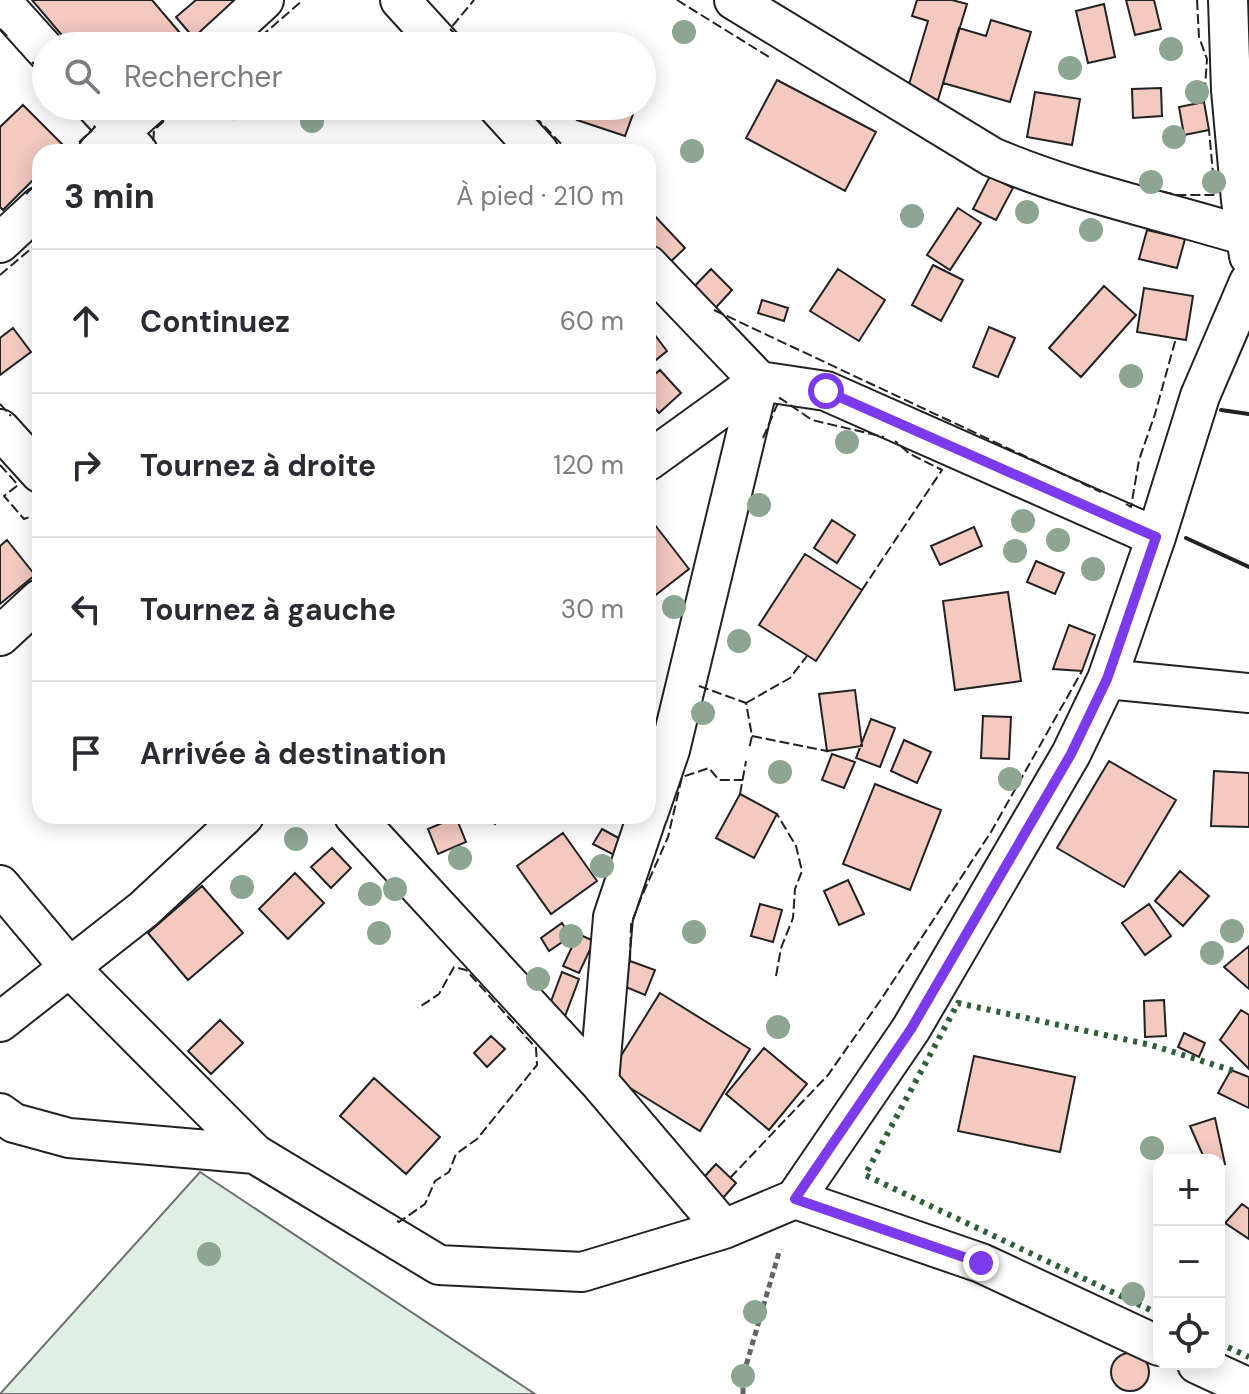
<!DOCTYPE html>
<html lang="fr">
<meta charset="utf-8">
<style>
:root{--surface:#fff;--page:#f7f7f7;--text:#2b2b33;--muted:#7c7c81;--line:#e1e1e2}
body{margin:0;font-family:"DM Sans",sans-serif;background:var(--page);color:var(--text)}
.controls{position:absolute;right:24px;bottom:24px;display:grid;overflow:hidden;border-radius:16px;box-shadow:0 4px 20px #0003}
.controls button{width:72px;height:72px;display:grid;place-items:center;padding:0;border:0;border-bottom:2px solid var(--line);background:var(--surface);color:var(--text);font:40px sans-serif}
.stop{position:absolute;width:24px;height:24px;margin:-18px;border:6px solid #7c3aed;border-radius:50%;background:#fff}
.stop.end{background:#7c3aed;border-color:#fff;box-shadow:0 2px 8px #0008}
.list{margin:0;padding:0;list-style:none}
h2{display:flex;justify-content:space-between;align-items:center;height:104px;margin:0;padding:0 32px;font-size:34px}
h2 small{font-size:26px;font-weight:400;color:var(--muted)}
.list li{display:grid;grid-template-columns:52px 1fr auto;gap:24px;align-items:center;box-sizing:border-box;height:144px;padding:0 32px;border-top:2px solid var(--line)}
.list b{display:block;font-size:30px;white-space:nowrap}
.list em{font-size:26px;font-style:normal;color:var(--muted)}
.icon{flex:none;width:44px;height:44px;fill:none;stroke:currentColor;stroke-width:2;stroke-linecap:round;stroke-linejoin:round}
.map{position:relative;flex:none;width:1249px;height:1394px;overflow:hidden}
.search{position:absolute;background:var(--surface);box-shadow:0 4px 20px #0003;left:32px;top:32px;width:624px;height:88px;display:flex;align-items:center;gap:20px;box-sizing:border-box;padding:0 28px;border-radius:44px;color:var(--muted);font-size:30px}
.panel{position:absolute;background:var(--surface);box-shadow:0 4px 20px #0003;left:32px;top:144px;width:624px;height:680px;border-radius:24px}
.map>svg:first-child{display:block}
.green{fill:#e0efe3;stroke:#6f6f6f;stroke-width:2}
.building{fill:#f3c9c0;stroke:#222;stroke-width:2}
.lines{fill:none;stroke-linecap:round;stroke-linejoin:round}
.street-casing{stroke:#222;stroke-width:42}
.path{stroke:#646464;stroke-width:5;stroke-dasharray:6 4;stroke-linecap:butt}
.street{stroke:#fff;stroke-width:38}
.hedge{stroke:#2f5e38;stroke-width:6;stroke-dasharray:4 6;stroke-linecap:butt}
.fence{stroke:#222;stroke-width:2;stroke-dasharray:10 4;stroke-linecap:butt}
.wall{stroke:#222;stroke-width:4}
.tree{fill:#8da692}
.route{stroke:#7c3aed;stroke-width:10}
</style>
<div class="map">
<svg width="1249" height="1394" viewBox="0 0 1249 1394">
<rect width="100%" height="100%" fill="#fff"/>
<path class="green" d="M200,1172L535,1394H0Z"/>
<path class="building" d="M32,0H152L180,33L165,46H71Z
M196,0H250L198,43L176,17Z
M917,0H952L967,4L938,100L907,91L928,21L912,16Z
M1126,0H1154L1161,29L1135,35Z
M1104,4L1115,57L1088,63L1076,11Z
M991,20L1031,32L1010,102L943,83L959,28L986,36Z
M777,80L876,132L845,191L746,138Z
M1161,88L1162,116L1133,118L1132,89Z
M1035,92L1080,99L1072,145L1027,137Z
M1204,102L1209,130L1184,135L1179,107Z
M23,105L65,147L60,152H40V173L3,210L0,207V127Z
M220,106H246L234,119Z
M582,106H636L625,136L577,120Z
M990,176L1013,188L996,220L973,209Z
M958,208L981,223L950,270L927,255Z
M651,212L685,248L664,268L648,250V215Z
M1147,230L1185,239L1177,268L1139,259Z
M933,265L963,280L941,321L912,305Z
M711,269L732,290L709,315L687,294Z
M838,269L885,300L859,341L810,311Z
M1104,286L1136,315L1081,377L1049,348Z
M1144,288L1193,296L1186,340L1137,332Z
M762,300L788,308L784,321L758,313Z
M648,326L667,351L651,364L648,360Z
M989,327L1015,338L998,377L973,367Z
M13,328L31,352L0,375V338Z
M660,370L681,393L659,413L648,400V380Z
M648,516L689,569L648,601Z
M832,520L855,535L837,563L814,548Z
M974,527L982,546L940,565L931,546Z
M7,540L35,575L0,604V546Z
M805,554L862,590L816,661L759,625Z
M1036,561L1064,573L1055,594L1027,582Z
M1008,592L1021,681L955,690L943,601Z
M1069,625L1095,635L1082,671L1053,669Z
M855,690L862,746L827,751L819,694Z
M983,716L1011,717L1009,759L981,758Z
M871,719L895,728L880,767L856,758Z
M904,740L931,752L917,783L891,771Z
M832,754L855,762L844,788L822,780Z
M1109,761L1176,800L1124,887L1057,848Z
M1214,771L1249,773V827L1211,826Z
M875,784L941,810L910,890L843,864Z
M740,794L777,814L754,858L716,838Z
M484,816H500L495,824Z
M456,817L466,842L438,854L428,829Z
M602,829L626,842L618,857L593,844Z
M563,833L597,881L551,914L517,866Z
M332,848L351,868L331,888L311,867Z
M1180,871L1209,896L1183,926L1155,901Z
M295,873L324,903L288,939L259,909Z
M848,880L864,914L839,925L824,891Z
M202,886L243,933L188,980L148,933Z
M760,904L782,910L773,942L751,936Z
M1149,904L1171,936L1145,955L1122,923Z
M562,923L571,936L549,951L541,938Z
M578,934L594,941L579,973L563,966Z
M1249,946V989L1224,967Z
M630,961L655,970L645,995L621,985Z
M562,972L579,979L564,1019L547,1012Z
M660,993L750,1049L700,1131L609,1075Z
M1164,1000L1166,1036L1145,1037L1144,1001Z
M1241,1010L1249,1015V1069L1220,1040Z
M220,1020L243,1043L211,1074L188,1051Z
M1184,1033L1205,1043L1199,1057L1178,1047Z
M491,1036L505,1049L487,1067L474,1053Z
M764,1048L807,1084L769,1130L726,1094Z
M974,1056L1075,1077L1060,1152L958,1131Z
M1231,1070L1249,1077V1108L1218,1093Z
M374,1078L440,1137L406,1174L340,1116Z
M1215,1118L1225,1164L1219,1166V1160H1205L1190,1126Z
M716,1164L736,1183L717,1205L696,1186Z
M1242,1204L1249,1209V1239L1225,1223Z
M1111 1372a19 19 0 1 1 38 0a19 19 0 1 1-38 0Z"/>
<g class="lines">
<defs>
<path id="street" d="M0,0L46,51
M400,0L442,46
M734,0L992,157C1074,192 1161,210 1246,236
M1228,0L1231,90L1241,200L1249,256
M214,46L264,0
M96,106L138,152
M497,106L539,152
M98,152L149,106
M0,243L40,206
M648,265L759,381L648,461
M0,429L40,473
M0,636L40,599
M1107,679L1249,693
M648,814L670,750L759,381L826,391L1156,537L1200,396L1249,282
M0,885L70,968L255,1154L439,1265L582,1272L724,1229L599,1082L354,816
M0,1022L144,909L244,816
M599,1082L613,917L647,816
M0,1113L14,1123L69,1138L255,1154
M795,1199L981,1263L1159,1346
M724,1229L795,1199L911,1029L1071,754L1107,679L1156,537
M1197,1364L1249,1388"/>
</defs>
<use href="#street" class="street-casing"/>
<path class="path" d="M743,1394V1376L780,1249"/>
<use href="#street" class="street"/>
<path class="hedge" d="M1159,1314L865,1175L958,1003L1151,1045L1234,1071
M1219,1343L1249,1357"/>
<path class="fence" d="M677,0L769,57
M1197,0L1199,37L1207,59L1204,102
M0,29L10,39
M179,46L191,35L193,37
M250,46L303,0
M467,46L450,29L474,0
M32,62L46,76
M525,106L569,152
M69,152L95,127L92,124
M160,152L153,145L154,130L181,106
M1149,189L1178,195H1215L1209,130
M26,194L40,180
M0,275L40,241
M714,310L1101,492
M0,404L11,416
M763,438L780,398L812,420L884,437
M0,465L18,485L4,496L24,519L40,513
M1126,504L1131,507L1139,460L1155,414L1176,338
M862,590L942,470L910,454L895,441
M699,686L746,703L752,736L749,749
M746,703L790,678L807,656
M752,736L827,751
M740,794L746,761
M630,961L631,924L641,898L668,837L682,777L709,768L719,780H743
M776,976L781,948L793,918L795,889L802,871L796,846L777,814
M730,1178L828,1075L880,1001L991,832L1082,671
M397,1221L399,1222L425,1204L435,1181L449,1172L456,1154L477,1139L537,1065L536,1048L466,970L454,967L439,994L418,1008"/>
<path class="wall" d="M1221,410L1249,414
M1186,538L1249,567"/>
</g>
<g class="tree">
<circle cx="684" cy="32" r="12"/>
<circle cx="1171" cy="49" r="12"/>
<circle cx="1070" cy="68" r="12"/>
<circle cx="1197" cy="92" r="12"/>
<circle cx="312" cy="121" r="12"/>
<circle cx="1174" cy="137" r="12"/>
<circle cx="692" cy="151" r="12"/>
<circle cx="1151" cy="182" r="12"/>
<circle cx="1214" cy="182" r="12"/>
<circle cx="1027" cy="212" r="12"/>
<circle cx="912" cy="216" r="12"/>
<circle cx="1091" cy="230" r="12"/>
<circle cx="1131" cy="376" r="12"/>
<circle cx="847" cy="442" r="12"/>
<circle cx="759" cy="505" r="12"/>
<circle cx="1023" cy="521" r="12"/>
<circle cx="1058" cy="540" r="12"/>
<circle cx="1015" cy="551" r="12"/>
<circle cx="1093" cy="569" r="12"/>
<circle cx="674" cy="607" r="12"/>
<circle cx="739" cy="641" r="12"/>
<circle cx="703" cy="713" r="12"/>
<circle cx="780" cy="772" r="12"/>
<circle cx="1010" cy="779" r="12"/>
<circle cx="296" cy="839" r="12"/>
<circle cx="460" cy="858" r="12"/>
<circle cx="602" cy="866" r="12"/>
<circle cx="242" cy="887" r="12"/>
<circle cx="395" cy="889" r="12"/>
<circle cx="370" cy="894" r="12"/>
<circle cx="1232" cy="931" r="12"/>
<circle cx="694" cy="932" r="12"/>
<circle cx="379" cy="933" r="12"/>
<circle cx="571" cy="936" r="12"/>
<circle cx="1212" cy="953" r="12"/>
<circle cx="538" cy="979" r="12"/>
<circle cx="778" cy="1027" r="12"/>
<circle cx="1152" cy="1148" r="12"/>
<circle cx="209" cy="1254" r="12"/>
<circle cx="1133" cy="1294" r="12"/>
<circle cx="755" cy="1312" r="12"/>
<circle cx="743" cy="1376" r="12"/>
</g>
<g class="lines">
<path class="route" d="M826,391L1156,537L1107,679L1071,754L911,1029L795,1199L981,1263"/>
</g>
</svg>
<div class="controls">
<button>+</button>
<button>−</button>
<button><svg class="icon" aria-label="locate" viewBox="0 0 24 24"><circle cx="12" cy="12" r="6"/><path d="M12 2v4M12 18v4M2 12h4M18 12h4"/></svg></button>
</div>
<div class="stop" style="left:826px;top:391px"></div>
<div class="stop end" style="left:981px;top:1263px"></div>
<div class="search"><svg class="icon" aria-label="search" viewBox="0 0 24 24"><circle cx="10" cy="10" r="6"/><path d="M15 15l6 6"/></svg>Rechercher</div>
<section class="panel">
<h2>3 min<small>À pied · 210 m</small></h2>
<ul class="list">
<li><svg class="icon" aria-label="ahead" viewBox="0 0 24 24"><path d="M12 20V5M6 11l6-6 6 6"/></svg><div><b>Continuez</b></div><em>60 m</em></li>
<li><svg class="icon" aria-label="right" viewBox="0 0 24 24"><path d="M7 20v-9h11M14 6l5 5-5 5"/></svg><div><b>Tournez à droite</b></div><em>120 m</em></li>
<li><svg class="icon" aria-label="left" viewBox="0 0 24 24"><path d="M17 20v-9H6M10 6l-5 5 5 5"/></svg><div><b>Tournez à gauche</b></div><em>30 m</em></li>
<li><svg class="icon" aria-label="arrive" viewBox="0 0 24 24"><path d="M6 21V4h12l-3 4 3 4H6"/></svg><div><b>Arrivée à destination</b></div></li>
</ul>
</section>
</div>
